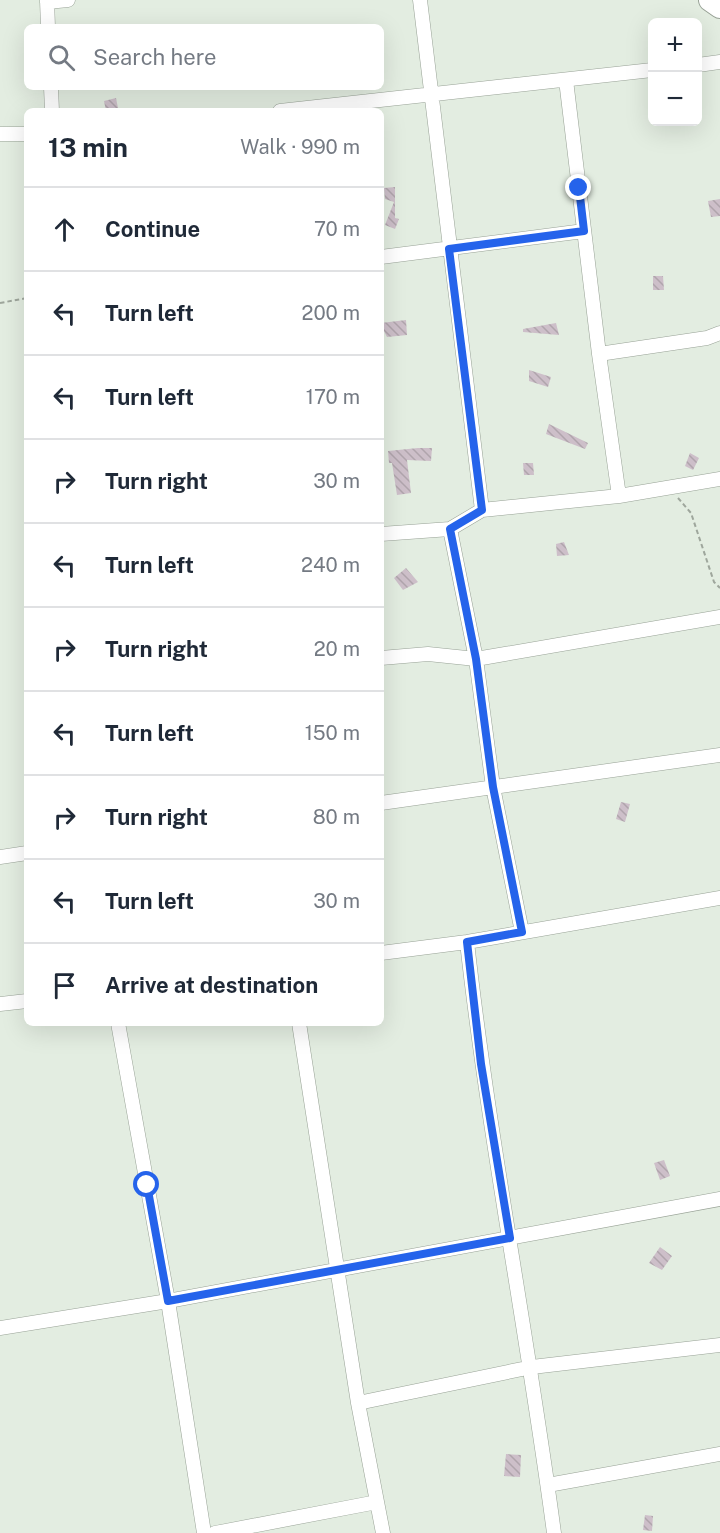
<!DOCTYPE html>
<meta charset="utf-8">
<style>
:root{--surface:#fff;--page:#f6f6f7;--text:#1f2937;--muted:#747a83;--line:#e0e1e3}
body{margin:0;font-family:"Public Sans",sans-serif;background:var(--page);color:var(--text)}
.controls{position:absolute;right:18px;top:18px;display:grid;overflow:hidden;border-radius:9px;box-shadow:0 6px 24px #0002}
.controls button{width:54px;height:54px;display:grid;place-items:center;padding:0;border:0;border-bottom:2px solid var(--line);background:var(--surface);color:var(--text);font:30px sans-serif}
.stop{position:absolute;width:18px;height:18px;margin:-14px;border:4px solid #2563eb;border-radius:50%;background:#fff}
.stop.end{background:#2563eb;border-color:#fff;box-shadow:0 2px 6px #0008}
.list{margin:0;padding:0;list-style:none}
h2{display:flex;justify-content:space-between;align-items:center;height:78px;margin:0;padding:0 24px;font-size:26px}
h2 small{font-size:20px;font-weight:400;color:var(--muted)}
.list li{display:grid;grid-template-columns:39px 1fr auto;gap:18px;align-items:center;box-sizing:border-box;height:84px;padding:0 24px;border-top:2px solid var(--line)}
.list b{display:block;font-size:22px;white-space:nowrap}
.list em{font-size:20px;font-style:normal;color:var(--muted)}
.icon{flex:none;width:33px;height:33px;fill:none;stroke:currentColor;stroke-width:2;stroke-linecap:round;stroke-linejoin:round}
.map{position:relative;flex:none;width:720px;height:1533px;overflow:hidden}
.search{position:absolute;background:var(--surface);box-shadow:0 6px 24px #0002;left:24px;top:24px;width:360px;height:66px;display:flex;align-items:center;gap:15px;box-sizing:border-box;padding:0 21px;border-radius:9px;color:var(--muted);font-size:22px}
.panel{position:absolute;background:var(--surface);box-shadow:0 6px 24px #0002;left:24px;top:108px;width:360px;height:918px;border-radius:9px}
.map>svg:first-child{display:block}
.building{fill:url(#building-back-hatch)}
.lines{fill:none;stroke-linecap:round;stroke-linejoin:round}
.street-casing{stroke:#98a296;stroke-width:15}
.primary-casing{stroke:#98a296;stroke-width:24}
.path{stroke:#9ea69c;stroke-width:2;stroke-dasharray:4.5 3;stroke-linecap:butt}
.street{stroke:#fff;stroke-width:14}
.primary{stroke:#fff;stroke-width:22}
.route{stroke:#2563eb;stroke-width:8}
</style>
<div class="map">
<svg width="720" height="1533" viewBox="0 0 720 1533">
<defs>
<pattern id="building-back-hatch" width="6" height="6" patternUnits="userSpaceOnUse" patternTransform="scale(1.5)"><rect width="6" height="6" fill="#cdbfc9"/><path d="M-1 5l2 2M0 0l6 6M5-1l2 2" fill="none" stroke="#b0a4ac"/></pattern>
</defs>
<rect width="100%" height="100%" fill="#e3ede1"/>
<path class="building" d="M116,98L118,108L106,111L104,101Z
M395,187V218L399,219L395,229L385,225L394,202L385,199L384,188Z
M720,199V216L711,217L708,201Z
M653,276H663L664,290H653Z
M406,320L407,335L387,337L381,325V323Z
M556,323L559,335L523,332V329Z
M529,370L551,377L548,387L529,381Z
M549,424L588,443L585,449L546,434Z
M418,448H432L431,461L407,460L411,493L397,495L392,463H389L388,451Z
M690,453L699,458L693,470L685,466Z
M523,463H533L534,475H524Z
M564,542L569,555L557,556L556,544Z
M406,568L418,582L403,590L394,578Z
M621,802L630,804L625,822L616,819Z
M664,1160L670,1176L660,1180L654,1163Z
M660,1247L672,1256L662,1270L649,1263Z
M506,1454L521,1455L520,1477L504,1476Z
M645,1515L653,1516L652,1531L643,1530Z"/>
<g class="lines">
<defs>
<path id="street" d="M47,0L48,27
M420,0L482,510
M47,2L68,0
M698,65L720,62
M566,80L599,354
M51,87L52,111
M280,111L652,70
M0,134H27
M381,257L584,231
M619,496L599,354L707,338L720,333
M450,529L476,659L493,787L522,932
M381,534L450,529L482,510L619,496L720,479
M381,658L428,654L476,659L720,617
M381,803L720,755
M0,857L27,853
M467,942C489,1140 528,1336 554,1533
M381,953L467,942L720,898
M0,1004L27,1001
M118,1023L168,1301L204,1533
M299,1023L358,1403L383,1533
M0,1328L168,1301L720,1199
M358,1403L532,1367L720,1345
M548,1485L720,1454
M215,1533L377,1502"/>
<path id="primary" d="M710,0L720,7"/>
</defs>
<use href="#street" class="street-casing"/>
<use href="#primary" class="primary-casing"/>
<path class="path" d="M0,303L27,298
M678,498L691,513L714,582L720,588"/>
<use href="#street" class="street"/>
<use href="#primary" class="primary"/>
</g>
<g class="lines">
<path class="route" d="M147,1185L168,1301L510,1238L481,1064L467,942L522,932L493,787L476,659L450,529L482,510L449,249L584,231L579,188"/>
</g>
</svg>
<div class="controls">
<button>+</button>
<button>−</button>
</div>
<div class="stop" style="left:147px;top:1185px"></div>
<div class="stop end" style="left:579px;top:188px"></div>
<div class="search"><svg class="icon" aria-label="search" viewBox="0 0 24 24"><circle cx="10" cy="10" r="6"/><path d="M15 15l6 6"/></svg>Search here</div>
<section class="panel">
<h2>13 min<small>Walk · 990 m</small></h2>
<ul class="list">
<li><svg class="icon" aria-label="ahead" viewBox="0 0 24 24"><path d="M12 20V5M6 11l6-6 6 6"/></svg><div><b>Continue</b></div><em>70 m</em></li>
<li><svg class="icon" aria-label="left" viewBox="0 0 24 24"><path d="M17 20v-9H6M10 6l-5 5 5 5"/></svg><div><b>Turn left</b></div><em>200 m</em></li>
<li><svg class="icon" aria-label="left" viewBox="0 0 24 24"><path d="M17 20v-9H6M10 6l-5 5 5 5"/></svg><div><b>Turn left</b></div><em>170 m</em></li>
<li><svg class="icon" aria-label="right" viewBox="0 0 24 24"><path d="M7 20v-9h11M14 6l5 5-5 5"/></svg><div><b>Turn right</b></div><em>30 m</em></li>
<li><svg class="icon" aria-label="left" viewBox="0 0 24 24"><path d="M17 20v-9H6M10 6l-5 5 5 5"/></svg><div><b>Turn left</b></div><em>240 m</em></li>
<li><svg class="icon" aria-label="right" viewBox="0 0 24 24"><path d="M7 20v-9h11M14 6l5 5-5 5"/></svg><div><b>Turn right</b></div><em>20 m</em></li>
<li><svg class="icon" aria-label="left" viewBox="0 0 24 24"><path d="M17 20v-9H6M10 6l-5 5 5 5"/></svg><div><b>Turn left</b></div><em>150 m</em></li>
<li><svg class="icon" aria-label="right" viewBox="0 0 24 24"><path d="M7 20v-9h11M14 6l5 5-5 5"/></svg><div><b>Turn right</b></div><em>80 m</em></li>
<li><svg class="icon" aria-label="left" viewBox="0 0 24 24"><path d="M17 20v-9H6M10 6l-5 5 5 5"/></svg><div><b>Turn left</b></div><em>30 m</em></li>
<li><svg class="icon" aria-label="arrive" viewBox="0 0 24 24"><path d="M6 21V4h12l-3 4 3 4H6"/></svg><div><b>Arrive at destination</b></div></li>
</ul>
</section>
</div>
